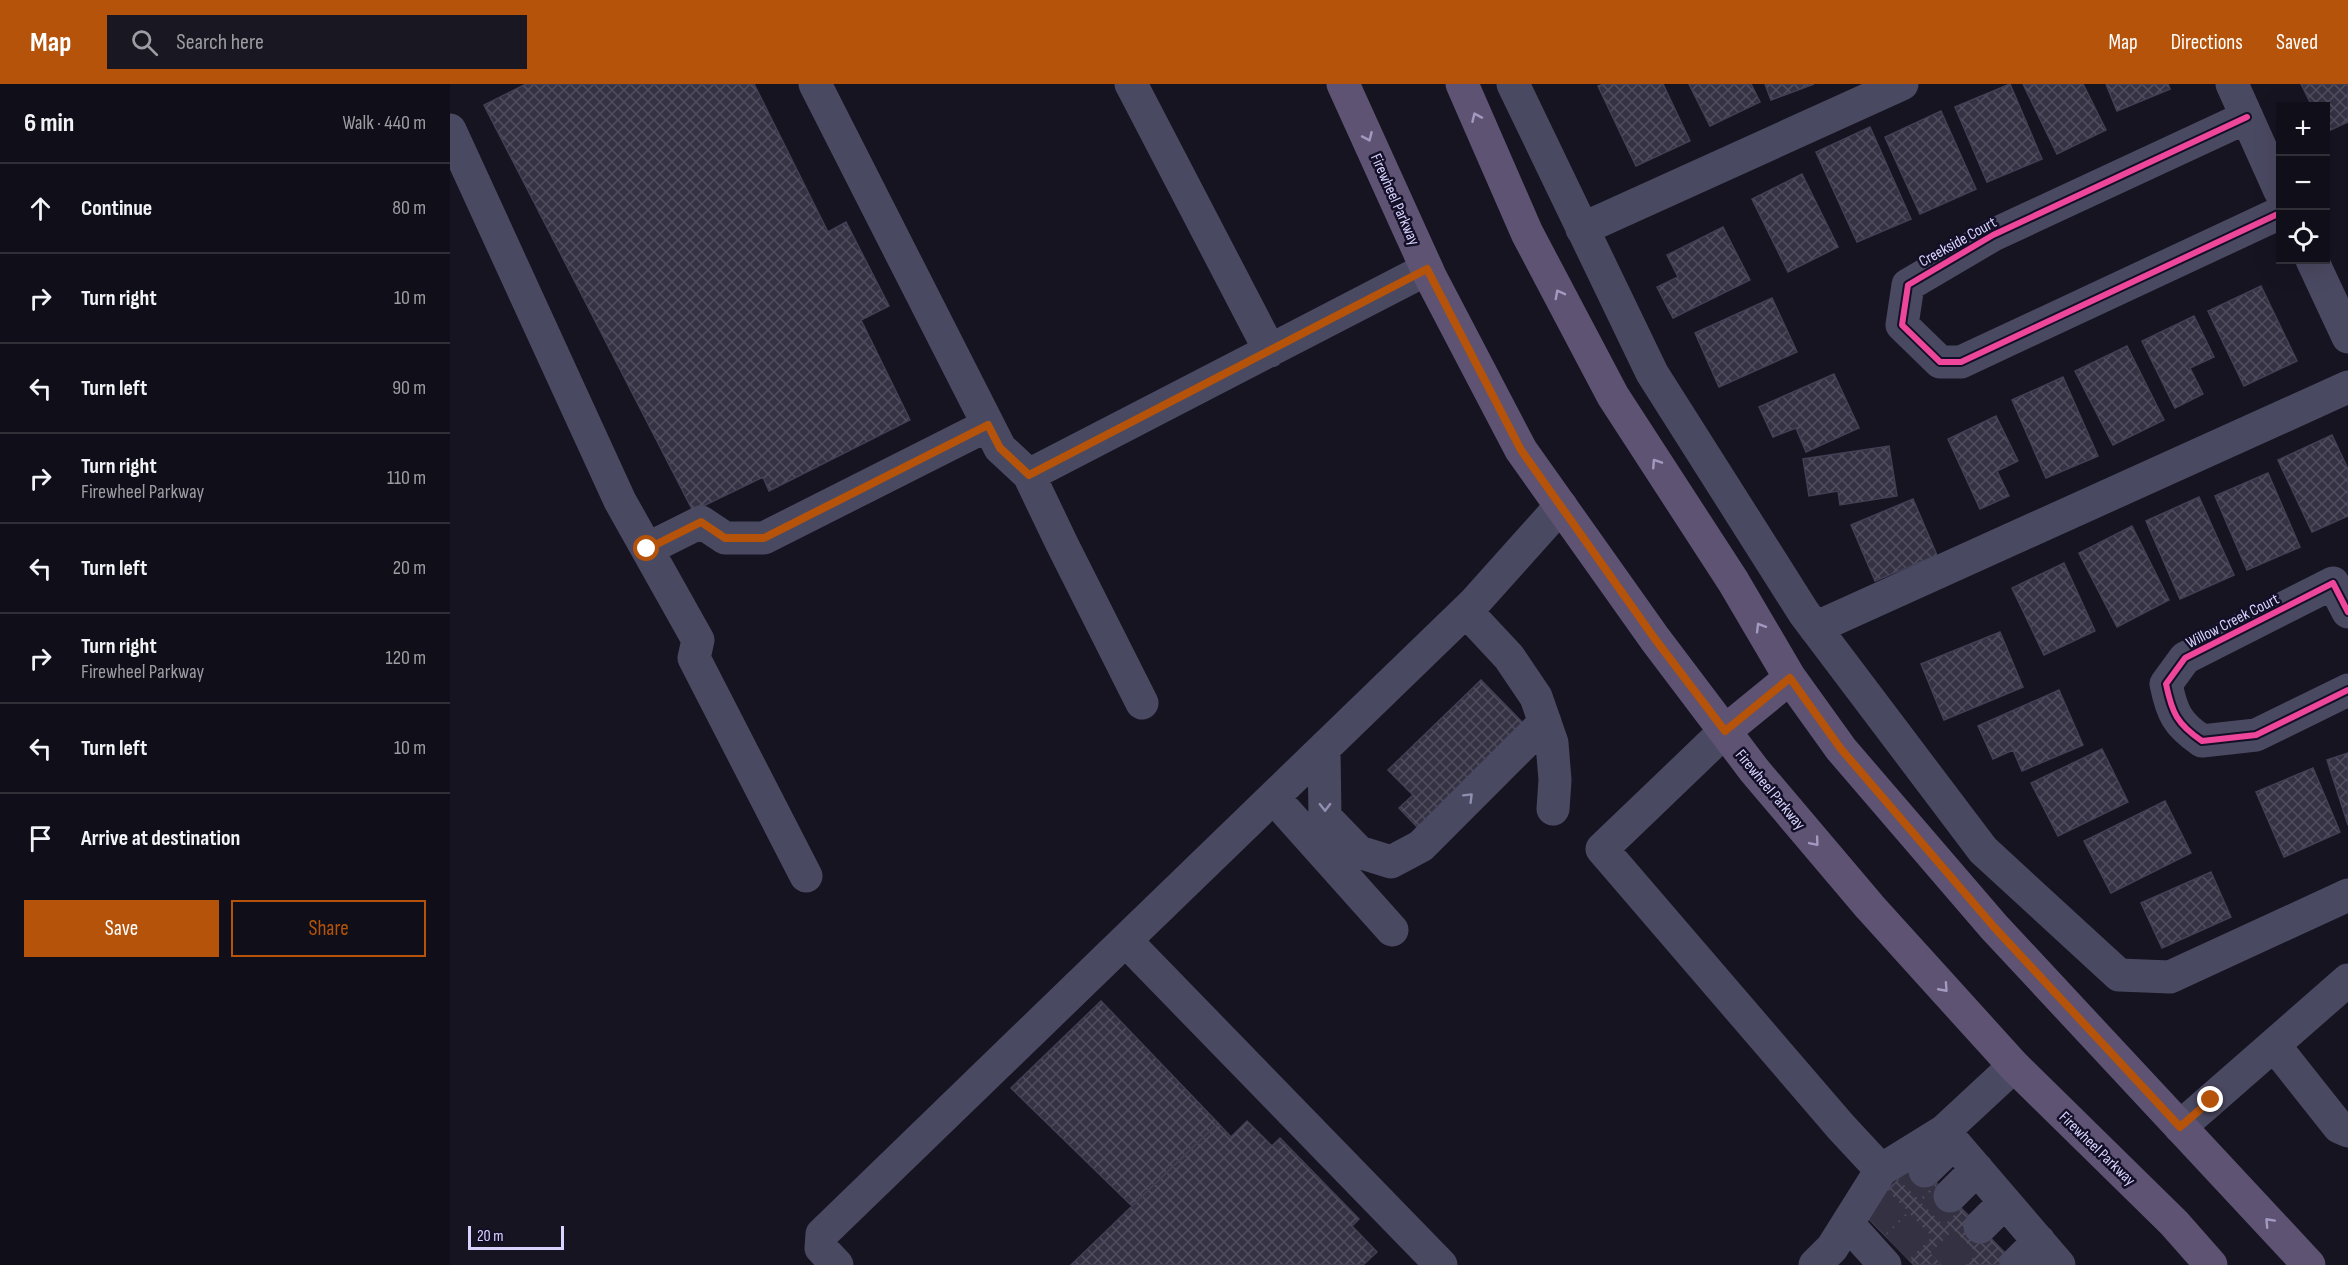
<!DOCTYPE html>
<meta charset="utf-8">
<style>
:root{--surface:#100f19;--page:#191822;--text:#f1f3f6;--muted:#9c9ca2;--line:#302f38;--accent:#b45309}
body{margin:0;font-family:"Sofia Sans Condensed",sans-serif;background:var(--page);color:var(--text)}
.controls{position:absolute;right:18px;top:18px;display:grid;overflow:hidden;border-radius:0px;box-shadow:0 6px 24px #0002}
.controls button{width:54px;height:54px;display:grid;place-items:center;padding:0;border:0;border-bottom:2px solid var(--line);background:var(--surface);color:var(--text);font:30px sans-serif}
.scale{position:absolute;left:18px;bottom:15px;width:96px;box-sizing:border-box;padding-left:6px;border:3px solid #d9d4ff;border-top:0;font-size:16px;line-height:21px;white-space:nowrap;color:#d9d4ff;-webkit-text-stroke:4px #130f26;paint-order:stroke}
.stop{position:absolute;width:18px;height:18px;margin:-14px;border:4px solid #b45309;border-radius:50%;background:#fff}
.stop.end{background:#b45309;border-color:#fff;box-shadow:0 2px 6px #0008}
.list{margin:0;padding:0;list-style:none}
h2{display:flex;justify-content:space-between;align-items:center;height:78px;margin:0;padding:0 24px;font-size:26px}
h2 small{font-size:20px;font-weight:400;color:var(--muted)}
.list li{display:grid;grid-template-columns:39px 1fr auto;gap:18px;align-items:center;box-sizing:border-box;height:90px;padding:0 24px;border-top:2px solid var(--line)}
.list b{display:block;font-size:22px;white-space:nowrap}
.list p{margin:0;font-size:20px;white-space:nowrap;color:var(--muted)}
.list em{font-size:20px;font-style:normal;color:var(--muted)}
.actions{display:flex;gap:12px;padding:18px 24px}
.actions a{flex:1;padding:14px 0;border:2px solid var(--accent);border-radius:0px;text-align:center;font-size:21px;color:var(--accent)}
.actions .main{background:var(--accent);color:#fff}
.icon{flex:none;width:33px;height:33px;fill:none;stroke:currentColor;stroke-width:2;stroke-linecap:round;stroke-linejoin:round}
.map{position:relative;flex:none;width:1898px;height:1181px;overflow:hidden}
header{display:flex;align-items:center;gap:36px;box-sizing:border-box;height:84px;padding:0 30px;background:var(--accent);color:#fff}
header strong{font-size:28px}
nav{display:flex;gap:33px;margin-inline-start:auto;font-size:21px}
.search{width:420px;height:54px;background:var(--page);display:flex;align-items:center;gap:15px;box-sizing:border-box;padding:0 21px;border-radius:0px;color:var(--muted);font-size:22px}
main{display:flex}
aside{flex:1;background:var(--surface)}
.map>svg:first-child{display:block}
.building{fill:url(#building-cross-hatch);stroke:#433f54;stroke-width:1.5}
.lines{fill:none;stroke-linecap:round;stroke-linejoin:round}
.minor-tunnel{stroke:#333142;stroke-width:33;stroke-dasharray:33 16;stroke-linecap:butt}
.minor{stroke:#4a4962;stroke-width:33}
.major{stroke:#5e5373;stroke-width:33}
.cycleway-casing{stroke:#130f26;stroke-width:10}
.cycleway{stroke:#ed469a;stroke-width:6}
.oneway{stroke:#a29ac0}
.oneway2{stroke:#928eb0}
.route{stroke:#b45309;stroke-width:8}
.labels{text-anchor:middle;stroke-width:5;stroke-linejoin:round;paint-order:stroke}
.street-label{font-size:16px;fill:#d9d4ff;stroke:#130f26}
</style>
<header>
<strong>Map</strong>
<div class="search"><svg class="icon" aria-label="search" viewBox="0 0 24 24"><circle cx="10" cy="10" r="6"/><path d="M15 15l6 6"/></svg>Search here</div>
<nav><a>Map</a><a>Directions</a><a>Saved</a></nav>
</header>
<main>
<aside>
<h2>6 min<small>Walk · 440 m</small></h2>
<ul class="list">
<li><svg class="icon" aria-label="ahead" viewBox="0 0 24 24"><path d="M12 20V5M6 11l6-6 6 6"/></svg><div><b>Continue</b></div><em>80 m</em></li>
<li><svg class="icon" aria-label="right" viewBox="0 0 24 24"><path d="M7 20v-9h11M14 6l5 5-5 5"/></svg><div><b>Turn right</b></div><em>10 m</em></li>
<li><svg class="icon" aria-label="left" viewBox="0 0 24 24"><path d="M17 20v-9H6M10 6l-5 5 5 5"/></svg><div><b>Turn left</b></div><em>90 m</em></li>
<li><svg class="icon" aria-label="right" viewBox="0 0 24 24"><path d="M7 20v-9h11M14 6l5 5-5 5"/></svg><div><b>Turn right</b><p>Firewheel Parkway</p></div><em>110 m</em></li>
<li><svg class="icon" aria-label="left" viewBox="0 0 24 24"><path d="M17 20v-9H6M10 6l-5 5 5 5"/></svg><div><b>Turn left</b></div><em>20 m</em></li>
<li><svg class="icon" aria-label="right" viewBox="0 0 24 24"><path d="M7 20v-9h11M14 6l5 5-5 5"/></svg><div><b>Turn right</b><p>Firewheel Parkway</p></div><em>120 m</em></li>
<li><svg class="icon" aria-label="left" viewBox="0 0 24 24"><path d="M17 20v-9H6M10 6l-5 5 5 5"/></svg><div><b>Turn left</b></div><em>10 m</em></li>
<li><svg class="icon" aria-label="arrive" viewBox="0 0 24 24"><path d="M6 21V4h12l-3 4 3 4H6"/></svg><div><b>Arrive at destination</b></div></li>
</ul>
<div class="actions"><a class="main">Save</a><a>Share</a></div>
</aside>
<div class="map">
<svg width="1898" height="1181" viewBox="0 0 1898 1181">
<defs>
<pattern id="building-cross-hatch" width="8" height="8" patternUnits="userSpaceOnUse" patternTransform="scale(1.5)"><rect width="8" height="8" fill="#343243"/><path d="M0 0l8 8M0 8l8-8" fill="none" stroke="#514f5f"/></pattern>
</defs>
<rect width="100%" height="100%" fill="#161421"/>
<path class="building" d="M76,0H304L378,148L396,138L439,222L411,236L460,336L319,407L313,393L243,427L34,21Z
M1154,0H1213L1240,57L1186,82L1148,2Z
M1239,0H1301L1310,18L1260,42Z
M1315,0H1364L1321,16Z
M1560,0L1592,75L1537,98L1505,23Z
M1573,0H1633L1656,46L1607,70Z
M1656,0H1718L1720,5L1667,27Z
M1851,0H1898V38L1876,48V22H1862Z
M1491,27L1526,105L1470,130L1435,53Z
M1420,43L1461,135L1407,158L1366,68Z
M1352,90L1388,163L1338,188L1302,115Z
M1273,143L1300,196L1223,234L1207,203L1228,193L1217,171Z
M1811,202L1847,277L1794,302L1758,227Z
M1322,214L1347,268L1269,303L1245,249Z
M1744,232L1764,273L1740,284L1753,310L1725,324L1692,257Z
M1677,262L1714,336L1663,361L1625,287Z
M1384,290L1409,344L1356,368L1346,344L1323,353L1309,323Z
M1613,293L1648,372L1596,394L1562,316Z
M1546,332L1568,377L1547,387L1559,412L1530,425L1498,355Z
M1882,351L1898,385V432L1862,448L1828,376Z
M1439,362L1447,412L1390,421L1388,407L1359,412L1353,375Z
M1818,389L1850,463L1797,486L1765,412Z
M1749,413L1784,491L1730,515L1696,437Z
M1463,415L1487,471L1425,497L1401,441Z
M1682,442L1719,516L1667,543L1629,469Z
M1614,479L1645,547L1594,571L1562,504Z
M1550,548L1573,603L1494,636L1471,580Z
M1031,596L1077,643L970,746L949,724L963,711L938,686Z
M1609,606L1633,661L1572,687L1563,666L1543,675L1528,642Z
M1652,665L1678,718L1608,752L1581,699Z
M1898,669V741L1877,676Z
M1863,684L1890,748L1834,773L1806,708Z
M1715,717L1741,769L1661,809L1634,757Z
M1761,788L1781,833L1712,864L1691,819Z
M651,917L768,1039L682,1122L561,1004Z
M797,1037L822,1062L830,1054L909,1135L902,1142L927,1168L913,1181H621L768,1039L781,1053Z
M1466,1078L1567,1181H1464L1413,1129Z"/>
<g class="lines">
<path class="minor-tunnel" d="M1423,1139L1475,1087
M1447,1164L1500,1112
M1492,1181L1530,1143"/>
<path class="minor" d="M365,0L550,364L579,391L977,185
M681,0L820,267
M1063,0L1202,289L1354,529L1533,766L1669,891L1720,893L1898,811
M1782,0L1830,107
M1797,33L1543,151L1458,201L1452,241L1490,278H1511L1830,129
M0,46L170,417L248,556L244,574L356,792
M1132,145L1452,0
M1862,176L1898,253
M579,391L612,460L692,619
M197,465L251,438L275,454H314L538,341
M1016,527L1059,573L1086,613L1102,659L1105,696L1103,725
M1898,528L1883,499L1735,574L1716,600C1722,629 1727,640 1752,657L1806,651L1898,606
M1365,544L1898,303
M1275,647L1152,765L1391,1043L1431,1086L1494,1047
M874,665L875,733L909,768L941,778L971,762L1095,638
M824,714L942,846
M676,857L991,1181
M1824,961L1889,1043L1898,1047
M1564,982L1494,1047L1609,1181
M1730,1043L1898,896
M1475,1087L1504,1059
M1500,1112L1527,1085
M1398,1140L1435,1181
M1530,1143L1555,1118
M1566,1180L1589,1157
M387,1181L371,1164L372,1150L1025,518L1111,422
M1365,1181L1382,1164L1431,1086"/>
<path class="major" d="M893,0L981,194L1071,366L1205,555L1304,686L1420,823L1564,982L1724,1139L1761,1181
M1012,0L1077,149L1163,312L1283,497L1340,594L1391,665L1544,843L1859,1181
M1275,647L1340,594"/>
<defs>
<path id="cycleway" d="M1797,33L1543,151L1458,201L1452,241L1490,278H1511L1830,129
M1898,528L1883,499L1735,574L1716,600C1722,629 1727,640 1752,657L1806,651L1898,606"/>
</defs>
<use href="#cycleway" class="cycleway-casing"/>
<use href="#cycleway" class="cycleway"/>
</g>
<defs><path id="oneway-chevron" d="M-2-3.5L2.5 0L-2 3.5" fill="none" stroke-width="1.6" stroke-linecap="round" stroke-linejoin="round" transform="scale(1.5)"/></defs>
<g class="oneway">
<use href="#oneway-chevron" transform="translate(1026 33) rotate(-114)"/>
<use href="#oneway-chevron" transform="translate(918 53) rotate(66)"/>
<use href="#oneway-chevron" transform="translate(1109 210) rotate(-118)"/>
<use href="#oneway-chevron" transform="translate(1206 379) rotate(-123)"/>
<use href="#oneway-chevron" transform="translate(1310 543) rotate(-121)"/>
<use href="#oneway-chevron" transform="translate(1365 758) rotate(50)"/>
<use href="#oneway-chevron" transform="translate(1494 904) rotate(48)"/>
<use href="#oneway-chevron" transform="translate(1819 1138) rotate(-133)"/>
</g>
<g class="oneway2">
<use href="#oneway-chevron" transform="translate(1019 713) rotate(-45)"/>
<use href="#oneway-chevron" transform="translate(875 723) rotate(89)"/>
</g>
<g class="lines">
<path class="route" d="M197,465L251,438L275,454H314L538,341L550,364L579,391L977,185L1071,366L1205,555L1275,647L1340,594L1391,665L1544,843L1730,1043L1761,1016"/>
</g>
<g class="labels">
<g class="street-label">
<text transform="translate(946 115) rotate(66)" y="6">Firewheel Parkway</text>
<text transform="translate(1507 157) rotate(-29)" y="6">Creekside Court</text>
<text transform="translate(1782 536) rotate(-27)" y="6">Willow Creek Court</text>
<text transform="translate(1321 705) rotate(50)" y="6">Firewheel Parkway</text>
<text transform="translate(1648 1064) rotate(44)" y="6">Firewheel Parkway</text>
</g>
</g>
</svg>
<div class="controls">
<button>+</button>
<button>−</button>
<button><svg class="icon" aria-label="locate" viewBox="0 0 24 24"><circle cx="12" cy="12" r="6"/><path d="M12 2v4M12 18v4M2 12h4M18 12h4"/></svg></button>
</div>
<div class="scale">20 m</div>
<div class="stop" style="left:197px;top:465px"></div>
<div class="stop end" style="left:1761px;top:1016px"></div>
</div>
</main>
